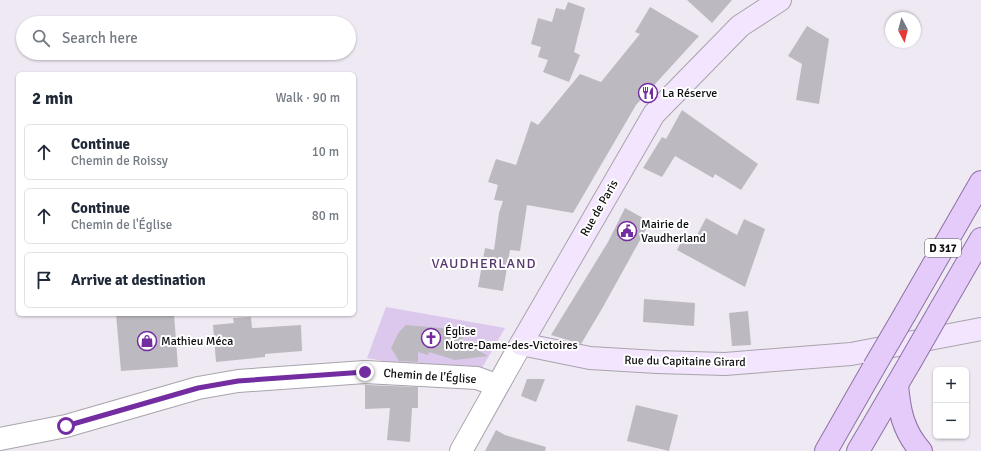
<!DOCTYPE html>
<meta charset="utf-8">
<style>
:root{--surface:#fff;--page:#f6f6f7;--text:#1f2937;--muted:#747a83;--line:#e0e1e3}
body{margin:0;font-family:Signika,sans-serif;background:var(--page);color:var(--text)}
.controls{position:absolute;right:12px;bottom:12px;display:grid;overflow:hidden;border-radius:6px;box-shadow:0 1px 3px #0004}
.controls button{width:36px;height:36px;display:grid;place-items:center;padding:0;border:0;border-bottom:1px solid var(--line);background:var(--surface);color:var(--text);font:20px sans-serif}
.compass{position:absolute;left:885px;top:12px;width:36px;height:36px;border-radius:50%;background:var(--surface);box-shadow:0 1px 3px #0004;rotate:173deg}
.stop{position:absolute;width:12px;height:12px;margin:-9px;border:3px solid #732da0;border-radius:50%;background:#fff}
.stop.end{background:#732da0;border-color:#fff;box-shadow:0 1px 4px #0008}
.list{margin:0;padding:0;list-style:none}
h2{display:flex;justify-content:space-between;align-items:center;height:52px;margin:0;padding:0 16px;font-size:17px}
h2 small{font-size:13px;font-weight:400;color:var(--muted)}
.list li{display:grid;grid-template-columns:26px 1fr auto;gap:12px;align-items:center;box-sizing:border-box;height:56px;margin:0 8px 8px;padding:0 8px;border:1px solid var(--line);border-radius:6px}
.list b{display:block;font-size:15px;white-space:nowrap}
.list p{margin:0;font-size:13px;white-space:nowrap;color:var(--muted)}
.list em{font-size:13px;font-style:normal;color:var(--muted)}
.icon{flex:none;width:22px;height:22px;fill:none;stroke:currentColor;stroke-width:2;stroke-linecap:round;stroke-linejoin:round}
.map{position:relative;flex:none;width:981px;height:451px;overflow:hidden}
.search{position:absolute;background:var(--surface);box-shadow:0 1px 3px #0004;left:16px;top:16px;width:340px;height:44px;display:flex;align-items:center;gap:10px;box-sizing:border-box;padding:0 14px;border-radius:22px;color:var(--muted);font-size:15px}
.panel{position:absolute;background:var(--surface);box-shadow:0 1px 3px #0004;left:16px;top:72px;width:340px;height:244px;border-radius:6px}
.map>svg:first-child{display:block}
.green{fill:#dcc8ed}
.building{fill:#bdb9c1}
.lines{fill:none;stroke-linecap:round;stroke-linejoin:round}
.street-casing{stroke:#a8a4ac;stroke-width:24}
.secondary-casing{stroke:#a8a4ac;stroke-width:24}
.primary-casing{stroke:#8e72a6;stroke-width:24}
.street{stroke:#fff;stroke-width:22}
.secondary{stroke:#f2e5fd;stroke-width:22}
.primary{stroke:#e5cbfa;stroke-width:22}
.primary-bridge-casing{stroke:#8e72a6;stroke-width:24;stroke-linecap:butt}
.primary-bridge{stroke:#e5cbfa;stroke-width:22}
.route{stroke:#732da0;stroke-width:5}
.labels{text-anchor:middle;stroke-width:4;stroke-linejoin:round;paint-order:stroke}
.shield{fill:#fff;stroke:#565557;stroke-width:1}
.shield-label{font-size:11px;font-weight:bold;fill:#0d0c0f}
.poi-label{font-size:12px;fill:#0d0c0f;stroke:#fff;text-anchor:start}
.street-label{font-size:12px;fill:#0d0c0f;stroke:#fff}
.quarter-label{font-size:14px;letter-spacing:1px;fill:#573770;stroke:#fff}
</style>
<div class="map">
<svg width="981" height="451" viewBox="0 0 981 451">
<rect width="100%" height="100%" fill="#eee9f2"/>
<path class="green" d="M386,307L505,328L482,368L410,366L367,358Z"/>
<path class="building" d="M687,0H732L712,23Z
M568,2L585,8L574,52L580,55L569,82L543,72L548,60L538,57L541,47L531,44L538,18L552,22L556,8L565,10Z
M650,7L699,36L636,105L573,213L527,205L520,251L510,250L503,291L478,287L485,248L494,250L499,213L503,201L494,200L498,185L488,182L496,159L516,165L531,121L538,125L580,74L601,82L640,34L635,32Z
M807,26L829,39L819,104L796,100L802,64L788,56Z
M682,110L758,164L741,190L715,174L713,178L675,156L662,177L643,168L662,137L666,139Z
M625,208L650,222L603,307L581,344L551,335L608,242Z
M706,218L737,235L744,219L765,229L745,287L677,250L684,236L694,241Z
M644,299L695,303L694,326L643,322Z
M748,311L751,345L732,346L729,313Z
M116,314H174L178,367L121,371Z
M251,317L252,328L301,325L302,351L265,354V357L216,362L213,325L234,323L233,318Z
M406,325L464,330L462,341L488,356L455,360L429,352L428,355L418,352V362L399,361L391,348L399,332Z
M527,379H545L536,402L521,396Z
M365,385L418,387V408H412L410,442L387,440L390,408L365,409Z
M636,405L678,415L669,451L627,441Z
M496,430L505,435L546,447L545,451H485Z"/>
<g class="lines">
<defs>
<path id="street" d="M0,439L66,426L198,388L238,381L365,372L477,378L496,385
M461,451L521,344"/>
<path id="secondary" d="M780,0L740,26L654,114L521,344L590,358L657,362L725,364L851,354L981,329"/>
<path id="primary" d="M940,310L981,239
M905,314L981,182
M897,384C899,410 903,431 921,451
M826,451L874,367
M858,451L909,364"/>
</defs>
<use href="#street" class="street-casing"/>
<use href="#secondary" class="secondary-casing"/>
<use href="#primary" class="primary-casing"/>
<use href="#street" class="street"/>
<use href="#secondary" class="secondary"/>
<use href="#primary" class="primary"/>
<defs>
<path id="primary-bridge" d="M909,364L940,310
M874,367L905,314"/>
</defs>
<use href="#primary-bridge" class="primary-bridge-casing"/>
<use href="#primary-bridge" class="primary-bridge"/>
</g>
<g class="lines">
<path class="route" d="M66,426L198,388L238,381L365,372"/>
</g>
<defs>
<symbol id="restaurant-ring" viewBox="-11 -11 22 22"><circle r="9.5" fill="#fff" stroke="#732da0" stroke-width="1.5"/><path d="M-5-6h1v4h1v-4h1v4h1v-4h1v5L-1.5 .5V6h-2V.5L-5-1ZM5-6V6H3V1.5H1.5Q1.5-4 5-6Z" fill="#732da0"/></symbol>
<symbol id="civic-ring" viewBox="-11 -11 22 22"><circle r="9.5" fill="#fff" stroke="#732da0" stroke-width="1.5"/><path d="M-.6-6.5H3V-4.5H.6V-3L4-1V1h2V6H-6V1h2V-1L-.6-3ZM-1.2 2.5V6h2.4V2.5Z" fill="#732da0"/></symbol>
<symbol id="church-ring" viewBox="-11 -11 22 22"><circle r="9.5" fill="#fff" stroke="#732da0" stroke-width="1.5"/><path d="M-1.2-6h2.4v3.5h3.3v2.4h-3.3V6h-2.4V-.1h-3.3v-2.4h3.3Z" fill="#732da0"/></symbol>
<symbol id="shop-ring" viewBox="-11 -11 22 22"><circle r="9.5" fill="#fff" stroke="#732da0" stroke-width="1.5"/><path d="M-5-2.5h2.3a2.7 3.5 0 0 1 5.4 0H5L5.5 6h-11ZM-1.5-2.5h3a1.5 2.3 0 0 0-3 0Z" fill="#732da0"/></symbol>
</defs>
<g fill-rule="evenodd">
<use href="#restaurant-ring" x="637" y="82" width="22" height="22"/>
<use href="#civic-ring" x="616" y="220" width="22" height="22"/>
<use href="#church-ring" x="420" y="327" width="22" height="22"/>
<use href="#shop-ring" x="136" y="330" width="22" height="22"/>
</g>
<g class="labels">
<rect class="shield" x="925" y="239" width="36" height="18" rx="3"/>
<g class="shield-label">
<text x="943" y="252">D 317</text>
</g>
<g class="poi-label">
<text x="662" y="97">La Réserve</text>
<text x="641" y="228">Mairie de<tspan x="641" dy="14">Vaudherland</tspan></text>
<text x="445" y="335">Église<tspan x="445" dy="14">Notre-Dame-des-Victoires</tspan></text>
<text x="161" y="345">Mathieu Méca</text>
</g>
<g class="street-label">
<text transform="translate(599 208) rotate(-60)" y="4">Rue de Paris</text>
<text transform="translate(685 361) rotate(1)" y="4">Rue du Capitaine Girard</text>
<text transform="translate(430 376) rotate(4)" y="4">Chemin de l'Église</text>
</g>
<g class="quarter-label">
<text x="484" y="268">VAUDHERLAND</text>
</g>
</g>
</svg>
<div class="controls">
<button>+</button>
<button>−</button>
</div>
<svg class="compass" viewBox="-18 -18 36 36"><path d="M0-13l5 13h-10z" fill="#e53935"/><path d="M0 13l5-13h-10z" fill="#747a83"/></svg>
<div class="stop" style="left:66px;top:426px"></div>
<div class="stop end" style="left:365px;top:372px"></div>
<div class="search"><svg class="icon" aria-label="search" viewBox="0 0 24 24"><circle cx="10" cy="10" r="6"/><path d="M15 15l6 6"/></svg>Search here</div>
<section class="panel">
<h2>2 min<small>Walk · 90 m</small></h2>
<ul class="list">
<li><svg class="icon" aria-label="ahead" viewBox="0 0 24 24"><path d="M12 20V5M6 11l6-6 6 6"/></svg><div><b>Continue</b><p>Chemin de Roissy</p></div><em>10 m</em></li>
<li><svg class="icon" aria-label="ahead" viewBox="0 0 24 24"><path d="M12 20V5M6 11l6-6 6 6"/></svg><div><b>Continue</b><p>Chemin de l'Église</p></div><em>80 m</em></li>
<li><svg class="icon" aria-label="arrive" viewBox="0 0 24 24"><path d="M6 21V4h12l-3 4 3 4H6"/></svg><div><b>Arrive at destination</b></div></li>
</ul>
</section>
</div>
